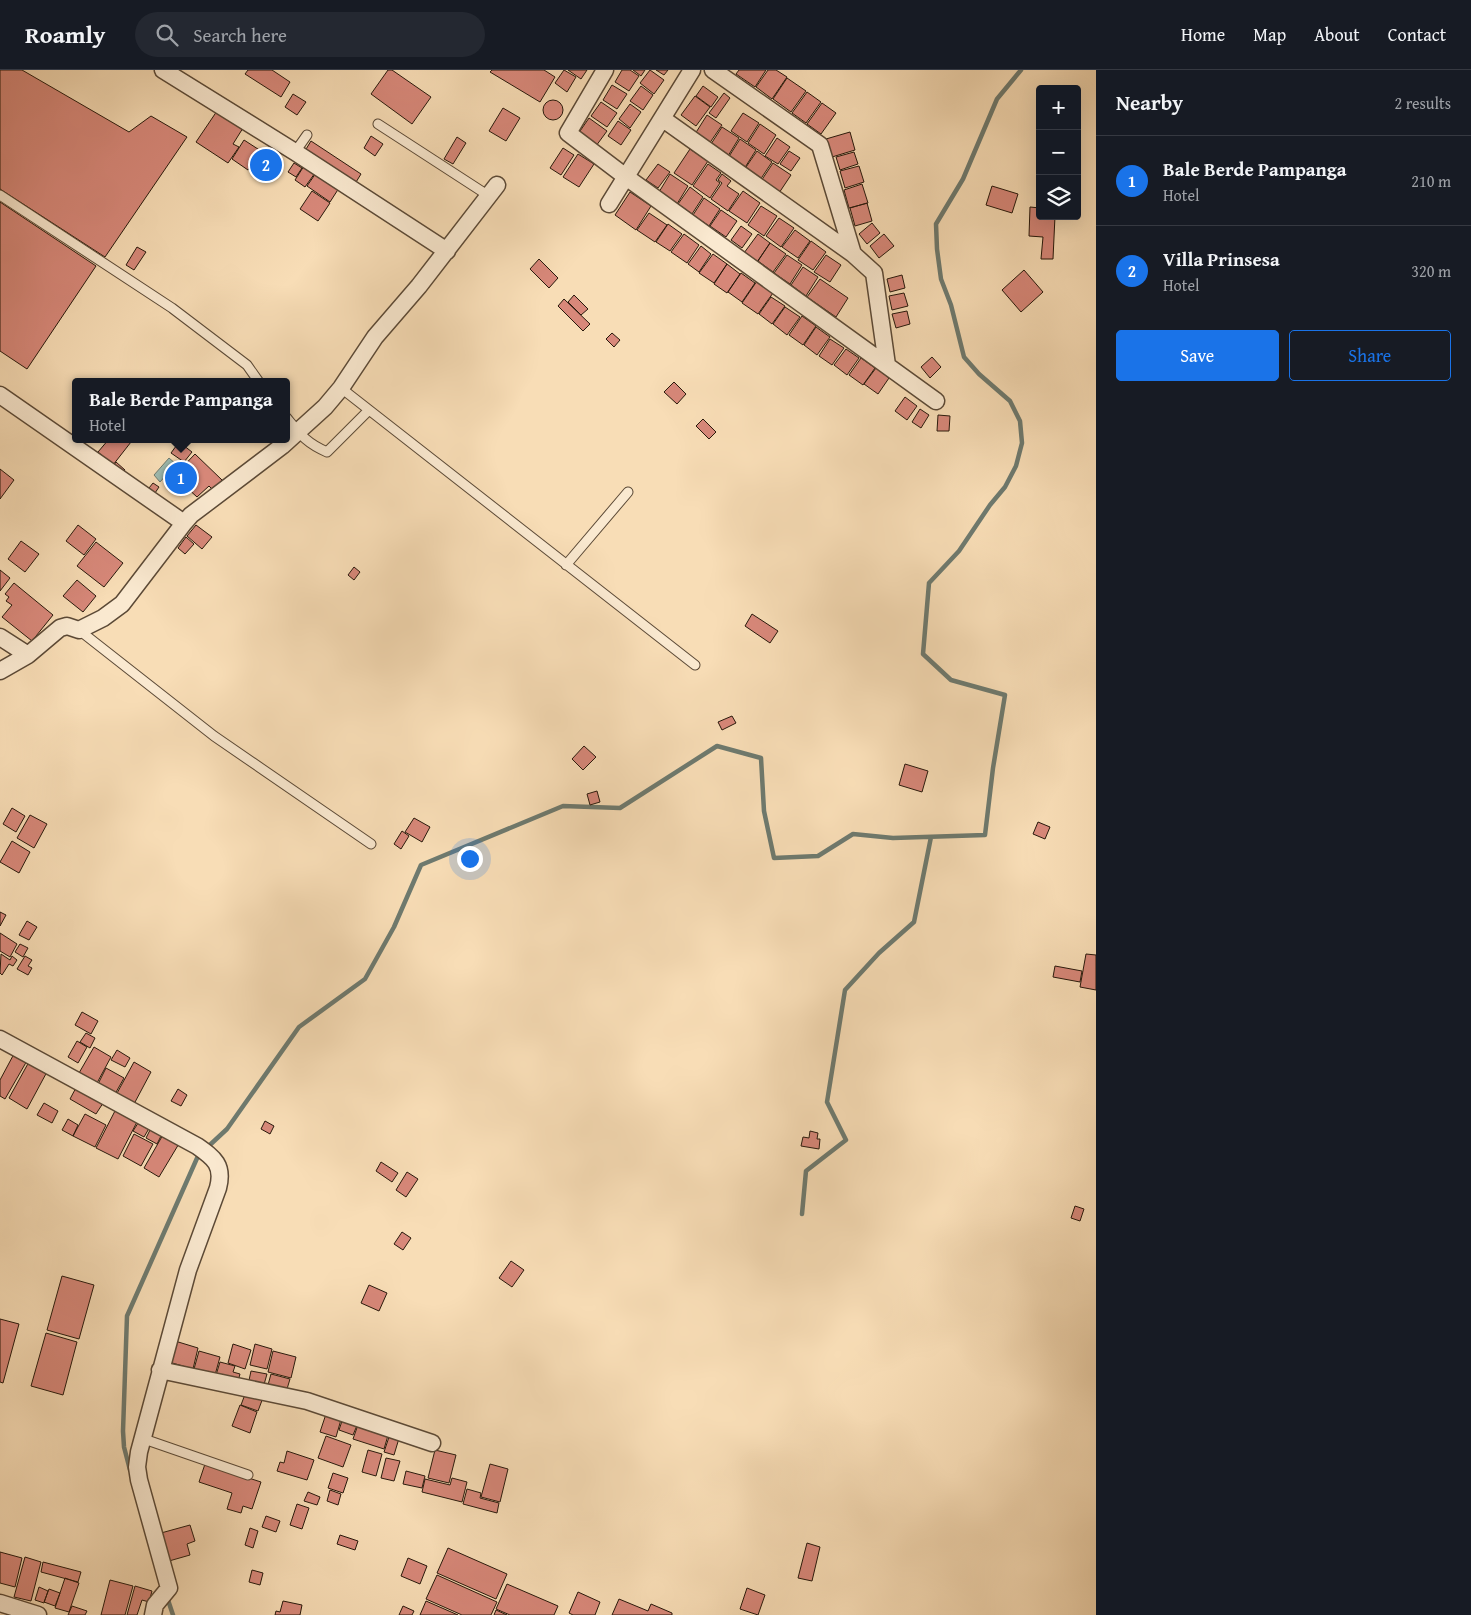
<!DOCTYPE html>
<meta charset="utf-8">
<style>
:root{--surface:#171b24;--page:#242831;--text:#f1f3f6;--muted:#9ea1a6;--line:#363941;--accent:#1a73e8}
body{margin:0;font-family:"Gentium Book Plus",serif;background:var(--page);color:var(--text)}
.controls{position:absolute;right:15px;top:15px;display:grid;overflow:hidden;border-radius:5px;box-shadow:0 5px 20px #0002}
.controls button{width:45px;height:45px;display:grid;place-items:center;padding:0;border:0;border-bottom:1px solid var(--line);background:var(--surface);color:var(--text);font:25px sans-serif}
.you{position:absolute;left:469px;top:788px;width:18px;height:18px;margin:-12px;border:4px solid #fff;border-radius:50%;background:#1a73e8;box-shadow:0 0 0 8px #1a73e833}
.badge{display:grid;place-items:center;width:32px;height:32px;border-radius:50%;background:var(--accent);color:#fff;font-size:16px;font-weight:700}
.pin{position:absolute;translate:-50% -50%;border:2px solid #fff;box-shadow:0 1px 5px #0006}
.popup{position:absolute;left:72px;top:308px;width:218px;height:65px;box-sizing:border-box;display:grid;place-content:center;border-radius:5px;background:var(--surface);filter:drop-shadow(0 1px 4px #0005);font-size:16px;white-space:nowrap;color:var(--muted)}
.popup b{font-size:19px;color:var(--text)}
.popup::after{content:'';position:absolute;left:50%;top:100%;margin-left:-10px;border:10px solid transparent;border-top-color:var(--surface)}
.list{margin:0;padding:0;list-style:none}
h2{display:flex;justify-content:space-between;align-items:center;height:65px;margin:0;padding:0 20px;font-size:21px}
h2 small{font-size:16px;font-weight:400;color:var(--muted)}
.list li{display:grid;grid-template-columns:32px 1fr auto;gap:15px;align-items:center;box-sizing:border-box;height:90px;padding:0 20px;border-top:1px solid var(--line)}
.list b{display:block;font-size:19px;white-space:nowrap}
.list p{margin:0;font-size:16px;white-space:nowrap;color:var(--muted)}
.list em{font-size:16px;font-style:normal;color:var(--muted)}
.actions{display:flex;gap:10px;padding:15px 20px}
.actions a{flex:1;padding:11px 0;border:1px solid var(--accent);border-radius:5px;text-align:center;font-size:18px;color:var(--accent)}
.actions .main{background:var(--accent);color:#fff}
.icon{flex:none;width:28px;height:28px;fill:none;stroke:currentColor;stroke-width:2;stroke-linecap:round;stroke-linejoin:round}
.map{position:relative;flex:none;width:1096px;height:1545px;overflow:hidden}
header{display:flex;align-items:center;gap:30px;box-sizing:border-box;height:70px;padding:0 25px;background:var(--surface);border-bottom:1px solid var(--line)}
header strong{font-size:24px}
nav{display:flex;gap:28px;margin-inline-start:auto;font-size:18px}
.search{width:350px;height:45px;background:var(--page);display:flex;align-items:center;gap:12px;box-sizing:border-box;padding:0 18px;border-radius:28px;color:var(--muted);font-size:19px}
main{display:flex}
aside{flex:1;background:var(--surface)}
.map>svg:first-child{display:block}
.water{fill:#9dbbb1;stroke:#6e7a6f}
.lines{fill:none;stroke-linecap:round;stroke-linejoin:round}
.stream{stroke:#6e7a6f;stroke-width:4.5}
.building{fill:#d8887a;stroke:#27180b}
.service-casing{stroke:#5b4936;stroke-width:11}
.minor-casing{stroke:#5b4936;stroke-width:19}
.service{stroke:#fae9d0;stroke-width:9}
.minor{stroke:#fae9d0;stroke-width:16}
</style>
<header>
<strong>Roamly</strong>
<div class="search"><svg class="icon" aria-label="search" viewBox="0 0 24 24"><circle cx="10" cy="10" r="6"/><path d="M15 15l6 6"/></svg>Search here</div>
<nav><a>Home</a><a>Map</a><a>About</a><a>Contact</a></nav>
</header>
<main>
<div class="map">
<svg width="1096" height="1545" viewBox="0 0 1096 1545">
<rect width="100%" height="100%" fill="#f8ddb6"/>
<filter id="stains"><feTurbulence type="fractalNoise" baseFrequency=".004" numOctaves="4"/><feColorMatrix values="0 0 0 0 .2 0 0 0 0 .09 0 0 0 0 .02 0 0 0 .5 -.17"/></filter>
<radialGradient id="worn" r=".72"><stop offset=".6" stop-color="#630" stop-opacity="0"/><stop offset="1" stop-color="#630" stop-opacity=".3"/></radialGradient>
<path class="water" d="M169,388L176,394L160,412L154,405Z"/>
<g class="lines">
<path class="stream" d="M802,1144L806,1101L846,1070L827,1032L845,920L879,883L914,852L931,767
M130,1400L124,1377L123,1361L127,1246L198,1086L227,1059L299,957L365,909L394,857L421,795L563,736L620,738L717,676L761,688L764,741L774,788L818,786L853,764L893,768L985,765L993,698L1005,625L951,610L923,584L929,513L959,481L990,435L1005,417L1016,396L1022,373L1020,351L1010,331L979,304L964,287L951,235L941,209L937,179L936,154L963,109L997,29L1021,0
M167,1527L173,1545"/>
</g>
<path class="building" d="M0,0H22L129,62L151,46L187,67L105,187L0,119Z
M248,0H272L290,12L281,27L245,4Z
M388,0H392L431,27L412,54L371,24Z
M492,0H544L555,7L540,32L490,2Z
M564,0L576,7L567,22L555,13Z
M568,0H587L581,9Z
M622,0H630L639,6L629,21L615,12Z
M633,0H645L641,6Z
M650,0L664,10L654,24L640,13Z
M656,0H668L664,5Z
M739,0H766L755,17L736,4Z
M768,0H776L787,7L772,29L756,17Z
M787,8L806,21L791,42L773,29Z
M612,15L627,24L617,39L603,30Z
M641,16L653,25L643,40L630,31Z
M703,16L718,27L711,37L696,26Z
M807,22L821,32L806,53L792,43Z
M724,23L730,28L716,48L709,43Z
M293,24L306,32L297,45L285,37Z
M695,26L710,37L696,56L681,45Z
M543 40a10 10 0 1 1 20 0a10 10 0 1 1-20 0Z
M601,32L617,43L607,57L591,46Z
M822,33L836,43L821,64L807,54Z
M630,34L641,42L630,58L619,49Z
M503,38L520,48L506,71L489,61Z
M217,41L243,58L233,74L239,77L228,93L196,72Z
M743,43L759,53L747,72L731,61Z
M707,45L722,55L709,74L695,64Z
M589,48L607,61L596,76L578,64Z
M618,51L631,60L621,75L608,66Z
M760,54L776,65L764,84L748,73Z
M722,57L739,68L728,86L711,74Z
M850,62L855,80L832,87L826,69Z
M371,66L383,74L375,86L364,78Z
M457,67L466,73L453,94L444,89Z
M777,68L790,77L778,94L765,86Z
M740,69L756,80L744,99L728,88Z
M244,70L261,81L248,100L232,89Z
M311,71L361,104L353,117L303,84Z
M563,78L574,85L561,105L550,98Z
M690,79L708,91L692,115L674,103Z
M757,81L772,92L760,110L744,100Z
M789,81L800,88L791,101L780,94Z
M854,82L858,94L840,100L836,87Z
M578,84L594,94L579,117L563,107Z
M294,93L302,98L296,107L288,102Z
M773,93L791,105L779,123L761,111Z
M658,94L670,102L658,118L646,110Z
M708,94L721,103L716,110L720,113L710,128L693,116Z
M304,96L315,103L305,117L295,110Z
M859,96L864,112L845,118L840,101Z
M316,103L339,118L330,132L307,116Z
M670,104L688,116L677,134L659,122Z
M722,104L731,111L727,116L739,124L728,141L711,129L722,113L718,110Z
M862,114L868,133L849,138L844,120Z
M992,116L1018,124L1012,143L986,135Z
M690,117L703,127L692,144L678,134Z
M312,121L330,133L318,151L300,139Z
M743,121L760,133L747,153L729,141Z
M630,122L651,136L636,160L615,145Z
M704,128L720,139L709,156L693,145Z
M0,132L96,196L27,299L0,281Z
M867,133L872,151L855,156L850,138Z
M761,136L777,146L764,166L748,155Z
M1030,137L1040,138V146H1055L1053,189H1041L1043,167L1029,166Z
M721,140L737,151L726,167L710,156Z
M649,143L667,155L655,172L637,160Z
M779,148L794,158L781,177L766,166Z
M872,153L880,163L867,174L859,164Z
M668,154L682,164L670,181L656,172Z
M741,156L752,164L742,178L731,170Z
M795,160L810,171L798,188L782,177Z
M684,164L699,175L687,193L671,182Z
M758,164L770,173L757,192L744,183Z
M884,164L894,176L879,188L870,176Z
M811,171L826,182L813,200L798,190Z
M770,173L786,184L773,202L758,191Z
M701,176L711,184L699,202L688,194Z
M137,177L146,182L134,200L126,195Z
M713,184L727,194L714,213L699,203Z
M787,185L802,195L790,214L774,203Z
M826,185L841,195L830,212L814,202Z
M539,189L558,208L549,218L530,199Z
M727,194L740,204L727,223L714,214Z
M803,197L818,207L806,226L791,215Z
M1024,200L1043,222L1021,242L1002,220Z
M741,203L755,213L742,232L728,222Z
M902,205L905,218L890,222L887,209Z
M820,209L848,228L836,247L807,227Z
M757,211L773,223L758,244L742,233Z
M904,223L908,236L892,240L889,226Z
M574,225L588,239L581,245L568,232Z
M771,227L785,236L772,254L759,244Z
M564,229L590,254L583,261L558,236Z
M785,237L800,247L787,265L773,254Z
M907,241L910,254L896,258L892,244Z
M802,246L816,256L803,275L789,265Z
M816,257L830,267L817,285L804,275Z
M612,263L620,270L614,277L606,269Z
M830,269L844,278L832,295L819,286Z
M846,279L859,288L847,305L834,295Z
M932,287L941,297L930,308L921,297Z
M861,288L875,298L863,315L849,305Z
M876,298L889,308L878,324L864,314Z
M674,312L686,324L677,334L664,322Z
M905,327L917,336L907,350L895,341Z
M920,339L929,345L921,358L912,352Z
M938,345L950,346L949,361H937Z
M703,349L716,362L709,369L696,356Z
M109,369H127L131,372L113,395L98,382Z
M179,372L192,382L184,392L171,383Z
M195,384L222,410L213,420L209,416L197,427L174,406Z
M116,392L125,400L120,406L111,399Z
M0,399L14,410L0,429Z
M153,413L159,417L155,423L149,418Z
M78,455L96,469L84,485L66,471Z
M196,455L212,467L202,479L187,466Z
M186,467L194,474L185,484L178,478Z
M21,471L39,484L25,502L8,489Z
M96,472L123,493L104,517L77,496Z
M354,497L360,502L354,510L348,505Z
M0,500L10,508L0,521Z
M77,510L96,526L83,542L63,526Z
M14,513L53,545L32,571L2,547L12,535L6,531L9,527L5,524Z
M752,544L778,561L770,573L745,556Z
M732,646L736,653L722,660L718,652Z
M584,676L596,687L583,700L572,689Z
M905,694L928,701L922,722L899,715Z
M597,721L600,732L590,735L587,724Z
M12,738L25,746L16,762L3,754Z
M30,745L47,754L34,778L17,768Z
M414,748L430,757L422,772L405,762Z
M1038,752L1050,757L1045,769L1033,764Z
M402,761L409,766L401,779L394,774Z
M12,771L30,782L19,803L0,792Z
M0,842L6,845L0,856Z
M27,851L37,857L29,870L19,865Z
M0,863L17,874L10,887L0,881Z
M20,874L28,878L23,887L15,882Z
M1,884L10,890L12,886L17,890L13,896L9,894L2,905L0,903Z
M1086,884L1096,885V920L1080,917Z
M25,886L32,890L28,896L32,898L28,905L17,899Z
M1055,896L1082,901L1080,912L1053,907Z
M82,942L98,951L91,964L75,955Z
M86,963L95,968L90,978L80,972Z
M77,971L87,977L78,993L68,987Z
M94,977L111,987L97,1013L79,1003Z
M117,980L130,988L125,997L111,990Z
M15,982L28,989L5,1029L0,1026V1010Z
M30,990L48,1000L27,1039L9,1028Z
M134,992L151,1002L134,1034L116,1025Z
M106,998L124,1008L115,1024L98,1014Z
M78,1014L105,1030L96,1044L70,1029Z
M178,1019L187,1025L181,1036L171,1031Z
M44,1033L58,1041L52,1053L37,1045Z
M117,1037L139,1048L118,1089L96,1078Z
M85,1044L106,1055L95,1077L73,1066Z
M68,1049L78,1055L73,1066L62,1060Z
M140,1050L151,1055L144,1067L133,1061Z
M265,1051L274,1056L270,1064L261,1059Z
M152,1056L163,1062L157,1074L146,1068Z
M810,1061L818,1063L817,1069H820L819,1079L801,1076L803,1067L809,1068Z
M164,1063L180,1072L159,1107L144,1098Z
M134,1064L153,1074L141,1096L123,1086Z
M381,1092L398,1103L392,1112L376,1101Z
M407,1102L418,1109L406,1127L396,1120Z
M1075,1136L1084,1139L1080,1151L1071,1148Z
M402,1162L411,1168L403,1180L394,1174Z
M511,1191L524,1200L512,1217L499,1208Z
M62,1206L94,1215L79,1269L47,1260Z
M369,1215L387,1223L379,1241L361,1233Z
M0,1249L19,1254L3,1313L0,1312Z
M46,1263L77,1272L63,1325L31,1316Z
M175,1271L198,1278L193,1299L169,1292Z
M233,1274L251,1280L245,1299L228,1293Z
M255,1274L272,1279L267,1299L250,1295Z
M199,1281L220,1287L215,1305L194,1299Z
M273,1281L296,1287L291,1308L268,1302Z
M220,1292L235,1296L233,1302L240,1304L238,1311L216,1305Z
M251,1301L267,1304L263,1318L248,1315Z
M271,1304L290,1309L287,1319L268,1315Z
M247,1319L264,1325L258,1341L241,1335Z
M240,1335L257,1342L250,1363L232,1356Z
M327,1341L342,1346L336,1367L320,1362Z
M343,1348L358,1353L353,1365L339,1360Z
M359,1352L389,1362L384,1379L353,1369Z
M391,1361L400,1365L394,1385L384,1382Z
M326,1366L351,1375L343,1397L318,1388Z
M368,1380L382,1384L376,1406L362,1402Z
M435,1380L456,1385L449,1413L428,1408Z
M287,1381L314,1390L307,1410L277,1401L280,1392L284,1393Z
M386,1388L400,1391L394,1411L381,1408Z
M205,1394L261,1412L252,1439L243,1436L241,1443L227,1439L232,1423L199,1412Z
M490,1394L508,1399L500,1432L481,1427Z
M406,1401L425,1406L422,1418L403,1414Z
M333,1403L348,1408L343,1423L328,1418Z
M452,1408L467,1412L462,1432L422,1422L425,1409L450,1415Z
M467,1419L481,1423L480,1428L499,1433L497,1443L463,1434Z
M330,1420L341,1424L338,1435L327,1431Z
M308,1422L320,1427L317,1435L304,1431Z
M297,1434L309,1438L302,1459L290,1455Z
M266,1446L280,1451L276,1462L262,1457Z
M190,1455L195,1471L187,1474L190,1485L169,1491L161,1463Z
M250,1458L258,1461L253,1478L245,1475Z
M340,1465L358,1471L355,1480L337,1474Z
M807,1473L820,1477L812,1511L798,1508Z
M448,1478L507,1504L496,1529L437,1503Z
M0,1482L22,1488L15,1517L0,1513Z
M25,1487L41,1492L31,1531L14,1527Z
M408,1488L427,1496L420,1514L401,1506Z
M43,1492L81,1502L78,1512L41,1502Z
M252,1500L263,1503L260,1515L249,1512Z
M437,1505L497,1532L491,1545H462L426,1529Z
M65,1508L79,1513L69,1542L55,1538Z
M110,1510L133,1516L125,1545H101Z
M507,1514L558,1536L554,1545H510L496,1539Z
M135,1516L152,1521L149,1532L142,1530L137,1545H127Z
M39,1517L48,1521L44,1533L35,1530Z
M747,1518L765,1525L758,1545L740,1539Z
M49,1519L60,1523L55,1536L44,1532Z
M578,1522L600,1532L595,1545H573L569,1543Z
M619,1529L648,1541L651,1534L672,1543V1545H612Z
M283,1531L302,1535L300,1545H275L276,1541L280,1542Z
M426,1531L458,1545H420Z
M72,1536L87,1541L85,1545H68Z
M403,1536L414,1541L412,1545H399Z
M496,1540L507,1545H494Z"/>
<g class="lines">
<defs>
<path id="service" d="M378,54L489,126
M295,82L307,65
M0,125L172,238L247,295L259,312
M341,318L695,595
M286,347C300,364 306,373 327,382L369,340
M566,495L628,422
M79,560L214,666L371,774
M144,1369L248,1405"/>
<path id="minor" d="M163,0L295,82L447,181
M605,0L568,63L626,107L936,331
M713,0L820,75L853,184
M663,49L853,184L874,203L887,295
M609,134L692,0
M0,325L184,453
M0,567L28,585L60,558L67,556L79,560L103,548L122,534L184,453L191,445L282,376L325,337L341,318L375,267L419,216L497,115
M0,601L28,585
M0,969L197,1076C214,1088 224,1095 218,1118L188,1200L139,1382L137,1397L139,1410L169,1518L155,1535L153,1545
M160,1300L307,1331L432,1373
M0,1533L38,1545"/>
</defs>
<use href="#service" class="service-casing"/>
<use href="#minor" class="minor-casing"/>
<use href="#service" class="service"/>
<use href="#minor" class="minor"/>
</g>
<rect width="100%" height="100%" filter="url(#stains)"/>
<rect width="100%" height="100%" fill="url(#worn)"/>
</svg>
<div class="controls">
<button>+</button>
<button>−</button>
<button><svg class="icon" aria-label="layers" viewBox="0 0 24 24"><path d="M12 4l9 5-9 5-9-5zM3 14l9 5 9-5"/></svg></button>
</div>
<div class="you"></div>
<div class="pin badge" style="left:181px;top:408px">1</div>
<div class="popup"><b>Bale Berde Pampanga</b>Hotel</div>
<div class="pin badge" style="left:266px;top:95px">2</div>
</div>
<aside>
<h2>Nearby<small>2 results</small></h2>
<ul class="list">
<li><span class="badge">1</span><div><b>Bale Berde Pampanga</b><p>Hotel</p></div><em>210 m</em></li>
<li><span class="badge">2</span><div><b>Villa Prinsesa</b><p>Hotel</p></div><em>320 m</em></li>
</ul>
<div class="actions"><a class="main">Save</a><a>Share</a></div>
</aside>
</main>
